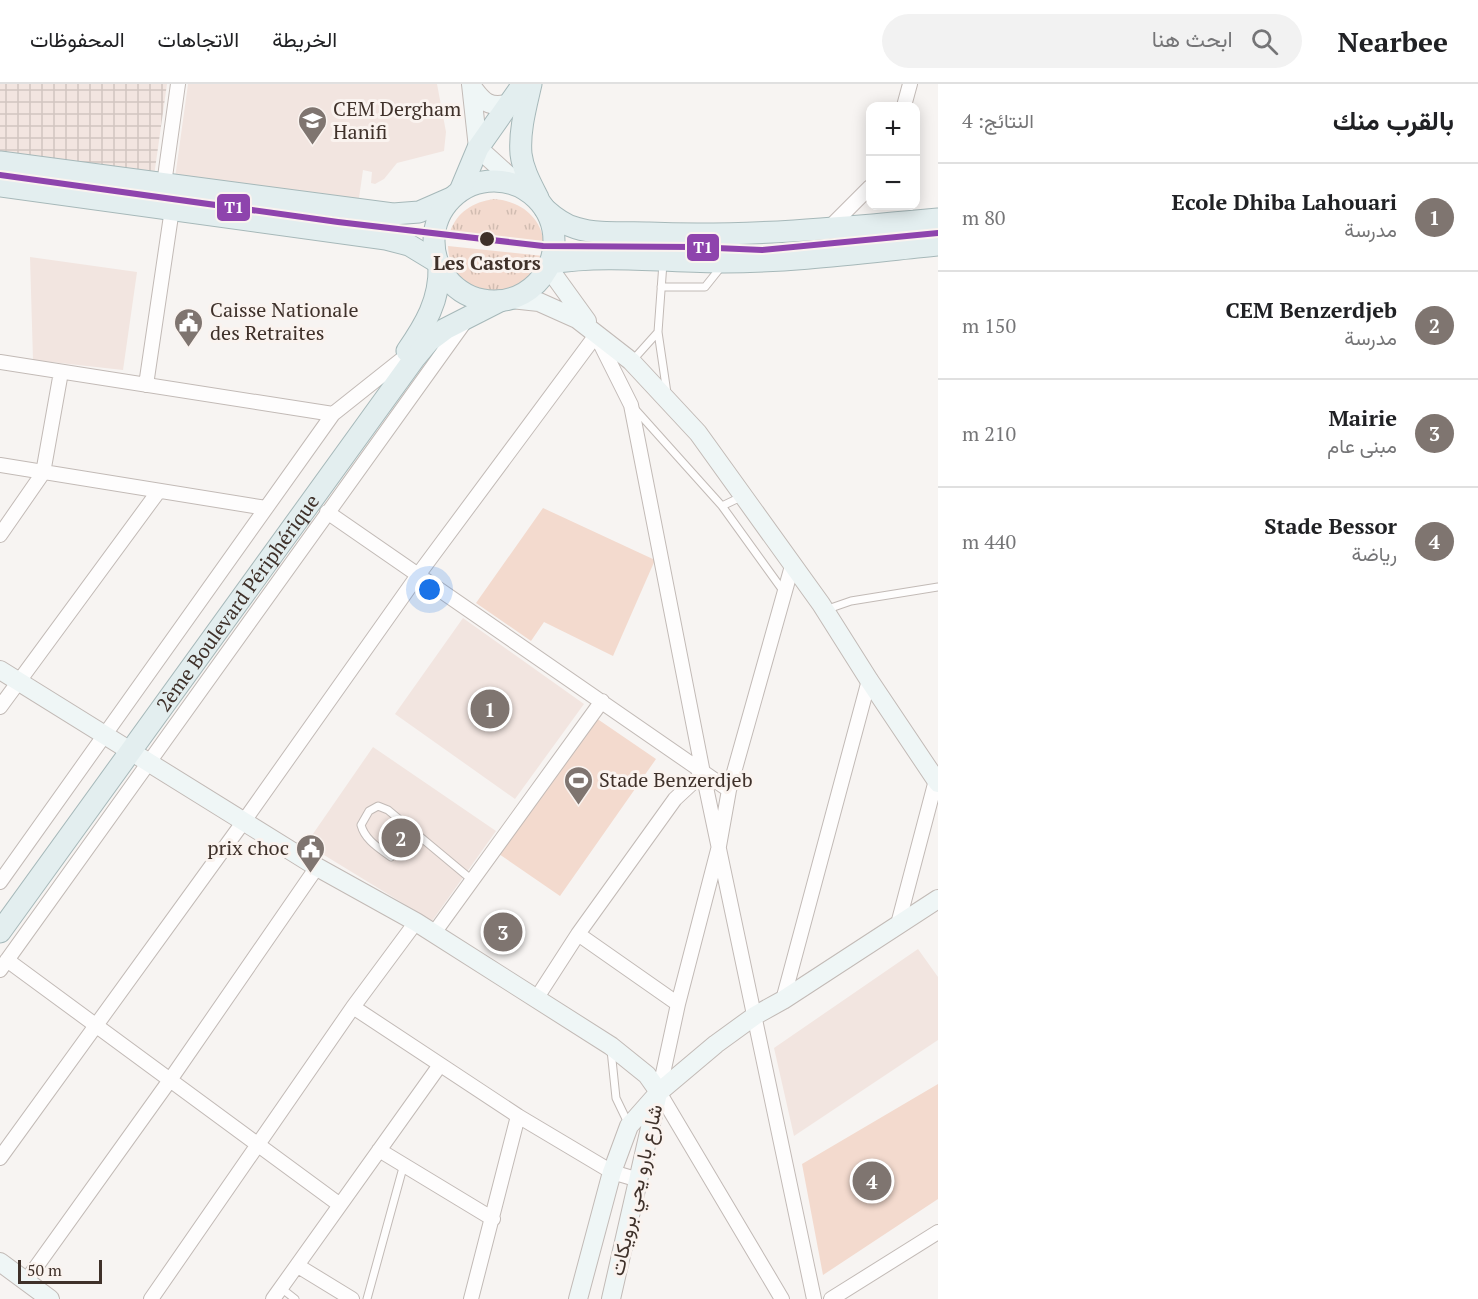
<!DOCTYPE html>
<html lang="ar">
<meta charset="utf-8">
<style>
:root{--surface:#fff;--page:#f2f2f2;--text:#202124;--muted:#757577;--line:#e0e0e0;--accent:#7f7570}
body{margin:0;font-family:"PT Serif",Vazirmatn,serif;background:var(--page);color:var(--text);direction:rtl}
.controls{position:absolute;right:18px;top:18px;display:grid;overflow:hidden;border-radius:12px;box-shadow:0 3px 15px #0003}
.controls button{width:54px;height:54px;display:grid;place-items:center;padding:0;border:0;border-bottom:2px solid var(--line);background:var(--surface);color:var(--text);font:30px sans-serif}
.scale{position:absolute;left:18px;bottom:15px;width:84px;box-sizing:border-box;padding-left:6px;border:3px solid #3f312a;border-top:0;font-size:16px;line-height:21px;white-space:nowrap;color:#3f312a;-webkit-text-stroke:4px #faf3ef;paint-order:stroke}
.you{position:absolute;left:430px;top:506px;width:21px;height:21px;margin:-15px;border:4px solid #fff;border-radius:50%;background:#1a73e8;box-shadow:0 0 0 9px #1a73e833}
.badge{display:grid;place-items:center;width:39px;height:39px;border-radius:50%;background:var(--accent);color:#fff;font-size:20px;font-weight:700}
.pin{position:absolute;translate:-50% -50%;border:3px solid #fff;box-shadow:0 2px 6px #0006}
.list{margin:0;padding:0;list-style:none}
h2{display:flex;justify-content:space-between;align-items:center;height:78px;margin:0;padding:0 24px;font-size:26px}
h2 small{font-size:20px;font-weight:400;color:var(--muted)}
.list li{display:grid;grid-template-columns:39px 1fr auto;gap:18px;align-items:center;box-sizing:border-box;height:108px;padding:0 24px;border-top:2px solid var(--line)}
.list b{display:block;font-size:22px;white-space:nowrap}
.list p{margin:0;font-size:20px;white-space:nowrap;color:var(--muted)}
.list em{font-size:20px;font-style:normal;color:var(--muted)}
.icon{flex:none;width:33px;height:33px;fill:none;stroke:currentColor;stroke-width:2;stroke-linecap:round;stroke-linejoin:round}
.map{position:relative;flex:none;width:938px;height:1215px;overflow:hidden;direction:ltr}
header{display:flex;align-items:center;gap:36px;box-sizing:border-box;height:84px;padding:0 30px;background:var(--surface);border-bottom:2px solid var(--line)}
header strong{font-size:28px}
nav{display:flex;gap:33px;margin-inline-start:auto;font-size:21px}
.search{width:420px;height:54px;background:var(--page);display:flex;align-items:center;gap:15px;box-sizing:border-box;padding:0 21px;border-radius:33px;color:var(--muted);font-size:22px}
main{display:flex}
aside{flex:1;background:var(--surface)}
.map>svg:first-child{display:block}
.built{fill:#f2e5e0}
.industrial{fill:url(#industrial-grid)}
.grass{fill:url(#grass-tufts)}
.park{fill:#f3dace}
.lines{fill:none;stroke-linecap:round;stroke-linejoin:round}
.lane-casing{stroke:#c2bab6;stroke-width:9}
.street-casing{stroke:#c2bab6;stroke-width:16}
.secondary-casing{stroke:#c2bab6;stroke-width:20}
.primary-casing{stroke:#a6b8b9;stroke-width:23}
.lane{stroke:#fefdfd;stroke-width:7}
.street{stroke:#fefdfd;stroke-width:14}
.secondary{stroke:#eff6f6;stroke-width:18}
.primary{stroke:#e3eeef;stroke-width:21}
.tram-1-casing{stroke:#faf3ef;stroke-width:10}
.tram-1{stroke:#8e44ad;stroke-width:6}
.stop-dot{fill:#3f312a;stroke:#faf3ef;stroke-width:2}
.labels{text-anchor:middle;stroke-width:6;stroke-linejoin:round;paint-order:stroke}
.poi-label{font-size:20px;fill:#3f312a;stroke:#faf3ef;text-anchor:start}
.stop-label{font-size:20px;font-weight:bold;fill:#3f312a;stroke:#faf3ef}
.street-label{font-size:20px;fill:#3f312a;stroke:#faf3ef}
.line-badge{stroke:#faf3ef;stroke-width:2}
.badge-label{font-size:16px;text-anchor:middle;font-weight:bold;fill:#fff}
</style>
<header>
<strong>Nearbee</strong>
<div class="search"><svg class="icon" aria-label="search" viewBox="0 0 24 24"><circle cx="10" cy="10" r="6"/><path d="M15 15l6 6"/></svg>ابحث هنا</div>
<nav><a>الخريطة</a><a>الاتجاهات</a><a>المحفوظات</a></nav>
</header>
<main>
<aside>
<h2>بالقرب منك<small>النتائج: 4</small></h2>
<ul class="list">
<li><span class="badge">1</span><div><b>Ecole Dhiba Lahouari</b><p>مدرسة</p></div><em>80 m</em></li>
<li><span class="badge">2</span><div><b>CEM Benzerdjeb</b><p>مدرسة</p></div><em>150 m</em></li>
<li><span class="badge">3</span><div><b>Mairie</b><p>مبنى عام</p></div><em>210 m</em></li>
<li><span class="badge">4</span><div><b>Stade Bessor</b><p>رياضة</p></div><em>440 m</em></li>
</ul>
</aside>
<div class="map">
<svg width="938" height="1215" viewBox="0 0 938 1215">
<defs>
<pattern id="industrial-grid" width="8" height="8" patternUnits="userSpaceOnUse" patternTransform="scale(1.5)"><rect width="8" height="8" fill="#f2e5e0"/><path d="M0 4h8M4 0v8" fill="none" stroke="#d1c5c0"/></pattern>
<pattern id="grass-tufts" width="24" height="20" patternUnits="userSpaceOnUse" patternTransform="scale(1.5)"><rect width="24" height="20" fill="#f3dace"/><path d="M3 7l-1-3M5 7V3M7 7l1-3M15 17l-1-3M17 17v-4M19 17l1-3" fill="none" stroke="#d1bcb1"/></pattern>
</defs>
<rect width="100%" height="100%" fill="#f7f4f2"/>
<path class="built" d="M188,0H437L446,48L444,67L397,79L384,95L375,100L371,99L372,88L363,86L358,121L175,94Z
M30,173L137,188L123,286L33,276Z
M463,534L584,620L515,715L395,630Z
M373,663L496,747L432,837L306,760Z
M918,865L938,893V956L794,1052L774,964Z"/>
<path class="industrial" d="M0,0H167L154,92L0,70Z"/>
<path class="grass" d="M494,115C520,117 540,132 544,158L450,148C457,128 473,118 494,115Z
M448,162L534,171L543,172C526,228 450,221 448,162Z"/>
<path class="park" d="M543,424L655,476L613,572L544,538L531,557L476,519Z
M596,634L656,675L560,812L499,770Z
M938,1000V1115L823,1191L802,1080Z"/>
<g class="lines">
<defs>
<path id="lane" d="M661,203H705L721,183
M658,248L663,179
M632,277L658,248L667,309
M635,325L722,422L743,412
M722,422L784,508
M825,526L851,517L938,503
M391,773C379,764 365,756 361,741L369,727L378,722L388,726L472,796
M611,966L616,1014L628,1039
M281,1204L295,1215
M367,1215L404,1080"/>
<path id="street" d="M904,22L910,0
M164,100L178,0
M828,145L870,103
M0,278L333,330
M146,301L172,125
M0,381L266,424
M327,428L729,706
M0,451L43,389L61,288
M0,623L158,408
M0,798L333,330L401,276
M898,840L936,696
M434,849L602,617
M578,850L678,920
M7,876L340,1121
M0,886L464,239
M536,915L578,850L675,715L703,689
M783,916L869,596
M353,923L518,1032L612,1088L639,1096
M379,1066L493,1135
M0,1074L244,737L418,491L596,251L631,321L703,689L814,1215
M298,1182L352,1215
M26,1197L170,996L317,783
M151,1215L353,923L416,838
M273,1215L440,981
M471,1215L518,1032
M782,1215L659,1008L678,920L719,762L729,706L792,482
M831,1215L938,1148"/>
<path id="secondary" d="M471,0L478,64L509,92L530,109
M471,1C483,18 489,25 511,19
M548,183L587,237
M511,215L539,218L577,235L631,277L698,349L821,520L869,596L938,699
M0,586L317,783L416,838L611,962L647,991L659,1008
M0,1178L50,1215
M578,1215L612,1088L629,1042L659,1008L716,960L756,931L783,916L938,815
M611,1215L658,1009"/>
<g id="primary">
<path d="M531,0C526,22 519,47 521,70C523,86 531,100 538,114"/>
<path d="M0,78L393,130L419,128L451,114"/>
<circle cx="494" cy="157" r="60"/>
<path d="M0,102L386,155L409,161L437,178"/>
<path d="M460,107L478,64L523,0"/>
<path d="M545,125C554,133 564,141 576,144C598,151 626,148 649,149C746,153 842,144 938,135"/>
<path d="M550,179C607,170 666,178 724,178C795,178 867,168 938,161"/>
<path d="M407,267C425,241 440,216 439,183"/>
<path id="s1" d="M0,848L414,275L429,257L445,245L500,217"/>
</g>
</defs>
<use href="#lane" class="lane-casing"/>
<use href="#street" class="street-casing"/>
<use href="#secondary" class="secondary-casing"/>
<use href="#primary" class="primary-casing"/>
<use href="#lane" class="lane"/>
<use href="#street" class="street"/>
<use href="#secondary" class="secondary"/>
<use href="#primary" class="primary"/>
<defs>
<path id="tram-1" d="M0,91L338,138L543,162L694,163L762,166L938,149"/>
</defs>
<use href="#tram-1" class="tram-1-casing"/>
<use href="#tram-1" class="tram-1"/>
</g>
<defs>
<symbol id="school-pin" viewBox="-11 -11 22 30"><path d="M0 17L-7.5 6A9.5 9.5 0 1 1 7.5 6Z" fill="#7f7570" stroke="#faf3ef"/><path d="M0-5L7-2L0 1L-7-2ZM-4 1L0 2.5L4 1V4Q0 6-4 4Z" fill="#fff"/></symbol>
<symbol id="civic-pin" viewBox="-11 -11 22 30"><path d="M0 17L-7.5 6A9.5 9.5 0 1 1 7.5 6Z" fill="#7f7570" stroke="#faf3ef"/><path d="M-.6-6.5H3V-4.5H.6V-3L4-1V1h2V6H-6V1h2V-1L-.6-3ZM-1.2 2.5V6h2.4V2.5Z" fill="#fff"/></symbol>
<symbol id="stadium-pin" viewBox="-11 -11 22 30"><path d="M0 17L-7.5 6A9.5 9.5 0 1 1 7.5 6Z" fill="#7f7570" stroke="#faf3ef"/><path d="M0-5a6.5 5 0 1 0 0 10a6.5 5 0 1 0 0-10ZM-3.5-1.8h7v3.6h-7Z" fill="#fff"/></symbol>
</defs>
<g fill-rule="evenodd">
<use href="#school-pin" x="296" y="20" width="33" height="45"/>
<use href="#civic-pin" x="172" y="222" width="33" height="45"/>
<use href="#stadium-pin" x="562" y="680" width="33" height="45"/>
<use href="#civic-pin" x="294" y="748" width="33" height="45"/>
</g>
<circle class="stop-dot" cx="487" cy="155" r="8"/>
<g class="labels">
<g class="poi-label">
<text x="333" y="32">CEM Dergham<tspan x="333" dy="23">Hanifi</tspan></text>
<text x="210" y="233">Caisse Nationale<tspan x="210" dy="23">des Retraites</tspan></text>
<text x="599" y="703">Stade Benzerdjeb</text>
<text x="289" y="771" text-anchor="end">prix choc</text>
</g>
<g class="stop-label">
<text x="487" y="186">Les Castors</text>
</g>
<g class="street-label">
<text dy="7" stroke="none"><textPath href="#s1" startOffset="406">2ème Boulevard Périphérique</textPath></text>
<text transform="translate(636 1106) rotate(-77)" y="7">شارع بارو يحي برويكات</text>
</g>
</g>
<g class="line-badge">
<rect x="216" y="109" width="35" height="29" rx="6" fill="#8e44ad"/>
<rect x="686" y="149" width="34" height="29" rx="6" fill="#8e44ad"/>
</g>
<g class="badge-label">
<text x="234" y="129">T1</text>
<text x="703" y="169">T1</text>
</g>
</svg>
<div class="controls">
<button>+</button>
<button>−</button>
</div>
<div class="scale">50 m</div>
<div class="you"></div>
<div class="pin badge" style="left:490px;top:625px">1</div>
<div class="pin badge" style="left:401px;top:754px">2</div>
<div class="pin badge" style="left:503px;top:848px">3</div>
<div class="pin badge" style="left:872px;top:1097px">4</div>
</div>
</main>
